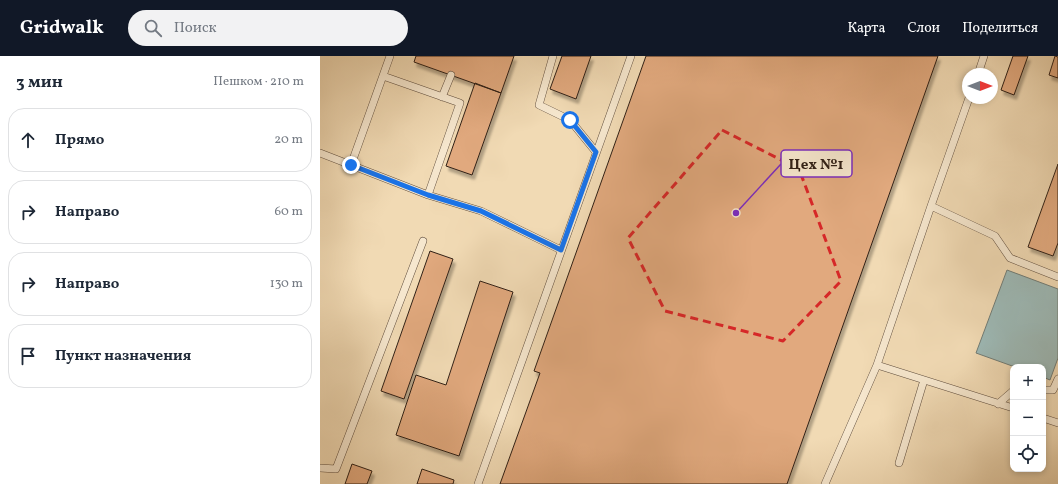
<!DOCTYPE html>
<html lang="ru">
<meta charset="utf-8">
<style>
:root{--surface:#fff;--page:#f2f2f3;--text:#1f2937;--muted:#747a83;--line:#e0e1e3;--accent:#111827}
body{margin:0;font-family:Vollkorn,serif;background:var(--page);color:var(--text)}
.controls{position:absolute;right:12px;bottom:12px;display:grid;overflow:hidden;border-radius:8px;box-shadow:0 2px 6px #0003}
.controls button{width:36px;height:36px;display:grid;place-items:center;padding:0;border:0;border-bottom:1px solid var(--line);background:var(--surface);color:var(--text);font:20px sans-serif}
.compass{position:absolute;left:642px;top:12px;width:36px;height:36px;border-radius:50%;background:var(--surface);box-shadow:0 2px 6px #0003;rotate:90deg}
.stop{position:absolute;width:12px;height:12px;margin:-9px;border:3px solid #1a73e8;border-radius:50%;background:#fff}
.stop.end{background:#1a73e8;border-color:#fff;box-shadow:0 1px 4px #0008}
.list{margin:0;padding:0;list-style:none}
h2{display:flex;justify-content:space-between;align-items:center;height:52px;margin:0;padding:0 16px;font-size:17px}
h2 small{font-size:13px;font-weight:400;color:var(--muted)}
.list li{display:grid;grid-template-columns:26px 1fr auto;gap:12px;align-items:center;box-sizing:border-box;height:64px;margin:0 8px 8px;padding:0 8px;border:1px solid var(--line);border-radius:16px}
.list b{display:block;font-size:15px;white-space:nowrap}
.list em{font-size:13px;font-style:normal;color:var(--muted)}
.icon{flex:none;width:22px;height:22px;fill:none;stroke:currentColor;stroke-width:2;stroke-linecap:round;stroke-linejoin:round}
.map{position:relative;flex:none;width:738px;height:428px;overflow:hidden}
header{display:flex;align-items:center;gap:24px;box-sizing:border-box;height:56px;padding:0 20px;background:var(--accent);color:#fff}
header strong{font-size:19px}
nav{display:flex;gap:22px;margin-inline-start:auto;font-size:14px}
.search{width:280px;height:36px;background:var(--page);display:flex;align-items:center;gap:10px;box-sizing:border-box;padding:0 14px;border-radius:22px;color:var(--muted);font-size:15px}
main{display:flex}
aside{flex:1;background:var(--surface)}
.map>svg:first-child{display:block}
.water{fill:#9db9b6;stroke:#717c76}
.building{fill:#e1a97e;stroke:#302016;filter:url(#shadow)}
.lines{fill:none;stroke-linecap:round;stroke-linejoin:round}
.service-casing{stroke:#604e3e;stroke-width:8}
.service{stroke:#f6e7ce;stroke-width:7}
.route{stroke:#1a73e8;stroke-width:5}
.marked{fill:none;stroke:#d62828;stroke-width:3;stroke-dasharray:8 5;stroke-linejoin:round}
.leader{fill:none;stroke:#7b2cbf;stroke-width:1.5}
.callout-dot{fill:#7b2cbf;stroke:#f6e7ce;stroke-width:1.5}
.callout{fill:#f6e7ce;stroke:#7b2cbf;stroke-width:1.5}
.callout-label{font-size:15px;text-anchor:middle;font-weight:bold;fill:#302016}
</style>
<header>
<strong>Gridwalk</strong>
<div class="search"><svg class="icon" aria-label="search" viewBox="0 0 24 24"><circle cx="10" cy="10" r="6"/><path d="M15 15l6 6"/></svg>Поиск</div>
<nav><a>Карта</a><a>Слои</a><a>Поделиться</a></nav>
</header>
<main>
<aside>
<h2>3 мин<small>Пешком · 210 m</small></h2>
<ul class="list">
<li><svg class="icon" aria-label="ahead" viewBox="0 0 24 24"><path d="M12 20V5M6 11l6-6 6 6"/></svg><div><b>Прямо</b></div><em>20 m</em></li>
<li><svg class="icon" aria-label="right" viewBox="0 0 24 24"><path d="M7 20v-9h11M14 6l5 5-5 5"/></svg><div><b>Направо</b></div><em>60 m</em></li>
<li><svg class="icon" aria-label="right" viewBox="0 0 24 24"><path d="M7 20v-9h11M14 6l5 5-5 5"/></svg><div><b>Направо</b></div><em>130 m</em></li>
<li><svg class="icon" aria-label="arrive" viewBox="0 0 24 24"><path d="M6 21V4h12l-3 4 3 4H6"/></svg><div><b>Пункт назначения</b></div></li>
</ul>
</aside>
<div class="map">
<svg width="738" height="428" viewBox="0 0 738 428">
<defs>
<filter id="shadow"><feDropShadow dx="2.5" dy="4.5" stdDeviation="1" flood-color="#0004"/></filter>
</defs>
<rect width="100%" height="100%" fill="#f1dab4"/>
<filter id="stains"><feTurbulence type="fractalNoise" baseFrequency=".005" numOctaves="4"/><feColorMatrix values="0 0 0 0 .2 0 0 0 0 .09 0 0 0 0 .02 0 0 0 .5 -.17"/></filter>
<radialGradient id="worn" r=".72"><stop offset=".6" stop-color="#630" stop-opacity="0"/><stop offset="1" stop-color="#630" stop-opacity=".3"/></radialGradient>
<path class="water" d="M687,214L738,233V302L730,324L723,321V311H695L656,297Z"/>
<path class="building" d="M96,0H194L181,37L94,6Z
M242,0H271L256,43L230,33Z
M326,0H618L467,428H180L220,317L214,315Z
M693,0H708L694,39L681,34Z
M735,0L738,1V22L729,19Z
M155,27L181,37L152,119L126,110Z
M738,108V187L733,200L708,191Z
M110,195L133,203L84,343L61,335Z
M160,225L193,236L139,400L76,379L96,319L126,329Z
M32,408L52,415L47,428H25Z
M102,413L134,424L133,428H97Z"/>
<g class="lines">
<defs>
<path id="service" d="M233,0L219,49L250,64L276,96
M658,18L664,0
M63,20L140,47L108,139
M122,41L131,19
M0,97L108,139L161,155L241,194
M31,109L70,0
M611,150L675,180L690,202L738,221
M557,309L693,352
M723,334H733L738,323
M678,348L693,335
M723,362L738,367
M579,407L604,324
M0,412L16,413L103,185
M158,428L311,0
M505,428L557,309L611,150L649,42"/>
</defs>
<use href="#service" class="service-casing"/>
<use href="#service" class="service"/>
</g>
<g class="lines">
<path class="route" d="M31,109L108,139L161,155L241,194L276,96L250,64"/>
</g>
<path class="marked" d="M402,74L479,113L521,225L463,285L345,255L308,182Z"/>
<path class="leader" d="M416 157L461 108"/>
<circle class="callout-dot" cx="416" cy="157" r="4"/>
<rect class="callout" x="461" y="94" width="71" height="27" rx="4"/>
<g class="callout-label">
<text x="496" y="113">Цех №1</text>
</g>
<rect width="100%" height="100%" filter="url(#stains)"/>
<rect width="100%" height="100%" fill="url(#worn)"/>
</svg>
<div class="controls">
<button>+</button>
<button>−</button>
<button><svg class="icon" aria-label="locate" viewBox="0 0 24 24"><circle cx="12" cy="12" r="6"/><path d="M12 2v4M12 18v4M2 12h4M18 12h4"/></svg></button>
</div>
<svg class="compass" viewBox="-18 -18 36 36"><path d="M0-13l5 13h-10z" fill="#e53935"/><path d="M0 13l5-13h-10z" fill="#747a83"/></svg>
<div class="stop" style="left:250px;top:64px"></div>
<div class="stop end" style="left:31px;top:109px"></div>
</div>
</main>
